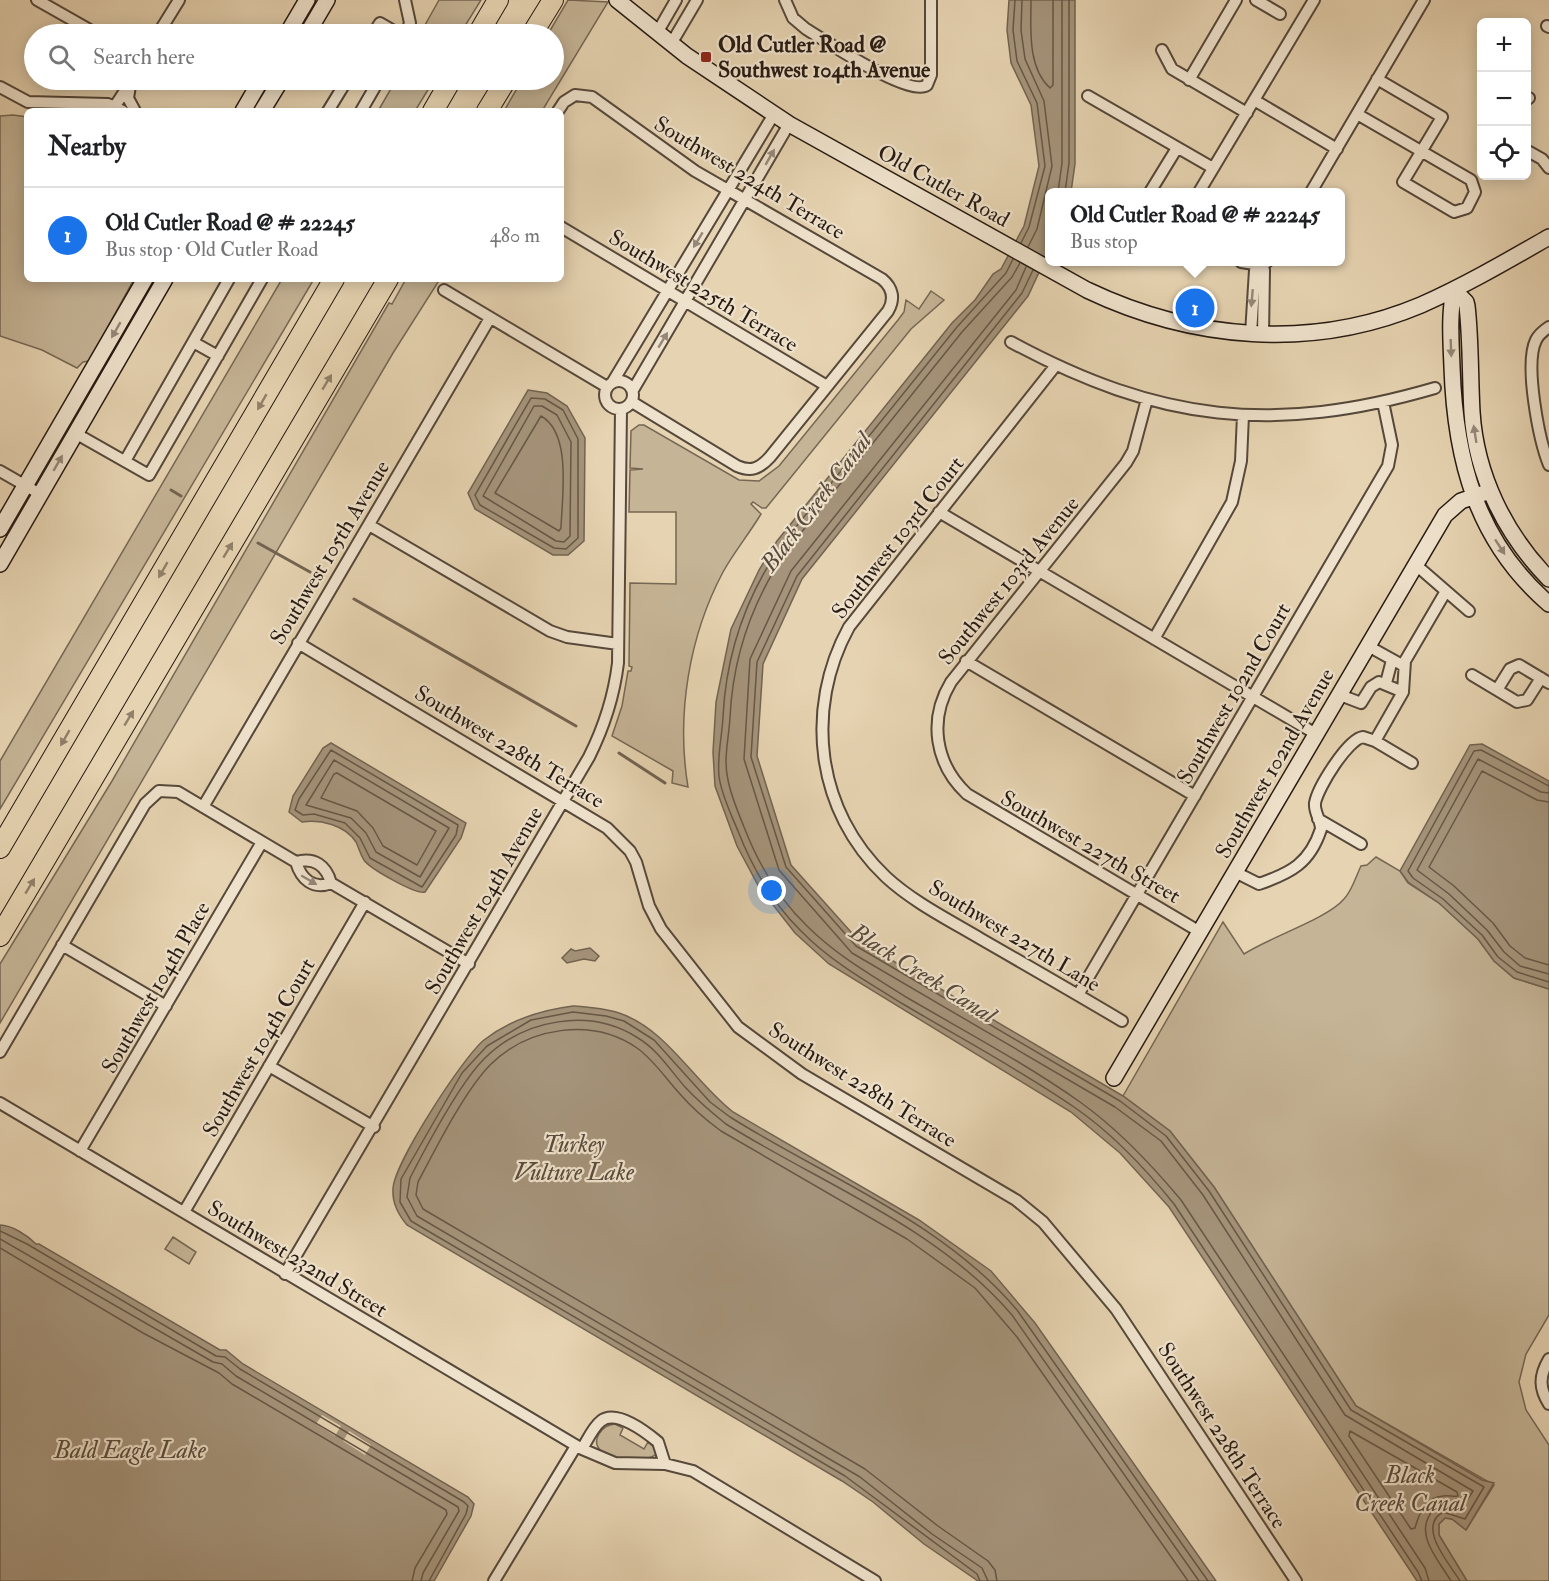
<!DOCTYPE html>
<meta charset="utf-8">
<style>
:root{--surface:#fff;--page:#f6f6f6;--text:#202124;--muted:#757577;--line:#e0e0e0;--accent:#1a73e8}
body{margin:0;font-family:"IM FELL Double Pica",serif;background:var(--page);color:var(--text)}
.controls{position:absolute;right:18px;top:18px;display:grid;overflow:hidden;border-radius:9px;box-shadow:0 3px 15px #0003}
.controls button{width:54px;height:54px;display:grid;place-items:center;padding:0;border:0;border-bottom:2px solid var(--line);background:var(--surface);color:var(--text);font:30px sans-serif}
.you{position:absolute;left:772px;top:891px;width:21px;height:21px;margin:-15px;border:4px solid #fff;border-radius:50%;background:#1a73e8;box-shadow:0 0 0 9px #1a73e833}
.badge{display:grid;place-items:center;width:39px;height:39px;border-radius:50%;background:var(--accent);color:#fff;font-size:20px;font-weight:700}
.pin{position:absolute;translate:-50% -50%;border:3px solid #fff;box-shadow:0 2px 6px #0006}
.popup{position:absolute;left:1045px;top:188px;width:300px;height:78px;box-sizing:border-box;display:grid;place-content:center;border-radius:9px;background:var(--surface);filter:drop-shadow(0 2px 4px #0005);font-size:20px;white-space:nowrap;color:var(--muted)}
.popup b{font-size:22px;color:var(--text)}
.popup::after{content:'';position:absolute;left:50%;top:100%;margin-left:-12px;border:12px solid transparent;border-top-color:var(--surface)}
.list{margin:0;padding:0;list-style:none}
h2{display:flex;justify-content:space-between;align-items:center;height:78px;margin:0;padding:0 24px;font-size:26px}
h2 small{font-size:20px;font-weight:400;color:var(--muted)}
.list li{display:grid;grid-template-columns:39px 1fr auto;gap:18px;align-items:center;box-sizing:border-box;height:96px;padding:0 24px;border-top:2px solid var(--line)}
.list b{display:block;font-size:22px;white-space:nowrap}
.list p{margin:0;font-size:20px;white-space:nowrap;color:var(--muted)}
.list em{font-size:20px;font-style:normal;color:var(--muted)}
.icon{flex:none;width:33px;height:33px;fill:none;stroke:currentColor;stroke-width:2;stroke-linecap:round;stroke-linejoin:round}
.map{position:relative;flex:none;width:1549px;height:1581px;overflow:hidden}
.search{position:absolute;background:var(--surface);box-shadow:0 3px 15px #0003;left:24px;top:24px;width:540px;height:66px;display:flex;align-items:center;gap:15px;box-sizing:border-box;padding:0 21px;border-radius:33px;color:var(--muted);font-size:22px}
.panel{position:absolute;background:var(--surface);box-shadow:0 3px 15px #0003;left:24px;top:108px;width:540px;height:174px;border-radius:9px}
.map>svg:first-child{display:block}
.green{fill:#c5b496;stroke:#766754;stroke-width:1.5}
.water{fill:#a5947b;stroke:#726351;stroke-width:1.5}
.pier{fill:#e6d3b1}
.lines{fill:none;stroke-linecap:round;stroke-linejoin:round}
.shore{stroke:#665746;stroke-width:1.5}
.stream{stroke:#726351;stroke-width:3}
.street-casing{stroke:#56483a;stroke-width:14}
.secondary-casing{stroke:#261a12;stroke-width:18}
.highway-casing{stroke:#261a12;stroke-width:22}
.street{stroke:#efe2cc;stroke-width:10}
.secondary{stroke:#efe2cc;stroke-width:15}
.highway{stroke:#e6d3b1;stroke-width:20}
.oneway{fill:#958878}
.oneway2{fill:#908069}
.poi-dot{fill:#8f2418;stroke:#efe2cc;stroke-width:2}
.labels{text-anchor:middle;stroke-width:4.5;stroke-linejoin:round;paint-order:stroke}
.poi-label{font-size:22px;font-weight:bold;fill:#261a12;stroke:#efe2cc;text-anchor:start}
.street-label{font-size:22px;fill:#261a12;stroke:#efe2cc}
.water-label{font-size:24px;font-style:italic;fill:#594b3c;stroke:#efe2cc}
</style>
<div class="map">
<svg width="1549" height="1581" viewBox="0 0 1549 1581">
<rect width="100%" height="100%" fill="#e6d3b1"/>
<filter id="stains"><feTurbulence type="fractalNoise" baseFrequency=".00333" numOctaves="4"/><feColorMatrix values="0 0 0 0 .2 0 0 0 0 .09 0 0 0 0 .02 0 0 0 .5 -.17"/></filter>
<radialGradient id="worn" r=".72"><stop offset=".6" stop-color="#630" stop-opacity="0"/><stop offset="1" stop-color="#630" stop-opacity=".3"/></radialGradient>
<path class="green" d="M439,0H481L460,34H420Z
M568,0L608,2L542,111H504L522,80H554V34H548Z
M396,80H434L415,111H378Z
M13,115L27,117V279H134L89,361L83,362L77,368L42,350L0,336V116Z
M282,279H314L0,809V761Z
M406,279H440L393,353L0,1023V964L112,781L389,303L392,304Z
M931,291L944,300L911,329L766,508H762L753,502L751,504L761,514C749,534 734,552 723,572C689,636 676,715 688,787L672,783L673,771L612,736L622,706L628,671H631L632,667L629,666L630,583L676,584V512H629L630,470L643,469L630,468L631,431L639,425H644L739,480L759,481L779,466L898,320L904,312L906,300L919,309Z
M1376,857L1400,871L1408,883L1439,903L1478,939L1494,961L1514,978L1549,989V1315L1526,1354L1519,1382L1526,1410L1549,1445V1581H1467L1439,1535V1524L1445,1518L1452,1519L1466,1530L1494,1485L1356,1406L1214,1187L1170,1131L1123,1096L1223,922L1244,954C1270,937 1327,919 1344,899C1352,891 1356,876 1361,866L1367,865Z
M173,1237L196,1252L189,1264L165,1249Z
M615,1424L623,1428L620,1435L644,1449L648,1442L655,1448L656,1454C647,1463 610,1462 601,1451C590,1440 602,1425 615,1424Z"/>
<path class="water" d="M1009,0H1075V164L1071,192H1050L1049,251L1028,296L802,579L763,664L757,756L791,865L859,941L1123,1096L1170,1131L1214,1187L1356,1406L1482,1480L1494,1483L1466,1530L1452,1519L1445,1518L1439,1524V1535L1467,1581H1417L1169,1207L1120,1153L1071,1112L829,964L795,933L759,887L737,846L715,786L713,752L716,702L731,629L759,570L777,541L952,323L975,300L993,274L1001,269L1024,226L1039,166L1031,105L1011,63L1007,30Z
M528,390L547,393L567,406L585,438L584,541L568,555H553L475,509L468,493Z
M331,743L466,823L461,838L425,892C416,895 369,868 364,860C360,854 359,848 356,842C345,825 320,819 302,822L289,812L293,796L323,748Z
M1482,744L1549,781V989L1514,978L1494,961L1478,939L1439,903L1408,882L1400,871L1470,745Z
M590,948L599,956L595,961L584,959L567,963L562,958L571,949L575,951Z
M573,1006C588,1007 604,1008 619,1013C667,1029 694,1082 733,1112L919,1220L991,1271L1035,1323L1216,1581H978L924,1544L873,1502L842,1481L407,1225C398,1214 392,1203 393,1188C395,1162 463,1057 484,1040C510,1020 541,1010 573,1006Z
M0,1225C12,1225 28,1236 36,1244H39L220,1350H226L243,1364L468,1497L474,1504L471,1516L434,1581H0Z"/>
<path class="pier" d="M322,1415L341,1426L335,1436L316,1424Z
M349,1431L371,1445L365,1455L343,1441Z"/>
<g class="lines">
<path class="shore" d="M1015,0L1013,30L1017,61L1037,103L1045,166L1029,227L1021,243
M1022,0L1021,30L1025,59L1044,101L1052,166L1037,229L1028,247
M1031,0C1031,28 1027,67 1050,88L1053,85V0
M1058,192L1062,163V0
M1065,192L1069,163V0
M1013,259L1006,273L957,327L782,544C746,596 726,654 723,717C722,737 717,756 719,776C721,794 731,814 738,831C752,867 773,903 800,930C830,961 867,982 903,1004C960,1038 1019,1069 1074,1107C1112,1133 1145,1168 1174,1204L1418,1572L1422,1581
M1020,263L1012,277L962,332L788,549C753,599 733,656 730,717C729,738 723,759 728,780C731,796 738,812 744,827C758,863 779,899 807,926C836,955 871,975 906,997C964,1031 1025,1063 1080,1102C1118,1129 1151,1164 1181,1200L1425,1568L1429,1581
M1026,267L1016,290L791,571L750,659L744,759L779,870L852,953L1115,1107L1161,1141L1203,1195L1345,1415L1473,1491L1462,1508L1445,1505L1434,1509C1412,1533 1438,1559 1451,1581
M1033,270L1022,293L797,576L757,662L751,757L786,867L856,946L1120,1101L1166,1136L1209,1191L1351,1410L1484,1487L1465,1519L1443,1512C1416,1527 1450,1564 1460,1581
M531,398L545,399L563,410L578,439V538L566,549L554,548L480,505L475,495Z
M534,406H542L557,415L571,442L570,536L564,542L556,541L483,496Z
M541,416C572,433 562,497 561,528L559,531L495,493Z
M331,750L458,825L456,835L422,887L370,858L360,838L345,823L314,814L303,815L295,810L299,799Z
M334,760L449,828L420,877L376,852L366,833L351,818L306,805Z
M337,773L436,831L417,865L383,846L373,828L357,811L321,798L334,774Z
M1549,786L1481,750L1474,751L1408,871L1413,878L1443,899L1482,935L1498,957L1517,972L1549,982
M1549,793L1541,792L1478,759L1417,870L1449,894L1487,930L1504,952L1520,966L1549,974
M1549,802L1537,800L1482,771L1429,867L1454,886L1493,923L1510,946L1525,958L1549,965
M0,1231L27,1244L216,1356L225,1357L240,1369L464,1502L468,1506L466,1514L429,1581
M0,1239L213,1362L222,1364L236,1376L458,1507L459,1511L423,1573L421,1581
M0,1248L143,1333L219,1373L232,1384L446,1510L447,1514L415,1568L412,1581
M1350,1431L1457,1492L1458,1496C1453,1497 1449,1495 1443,1496C1425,1497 1419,1514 1415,1528L1411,1529L1349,1436Z
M980,1581L977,1574L845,1476L411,1221L400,1202L401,1179L462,1073L487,1046L531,1020L573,1012L606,1016L624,1021L654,1040L710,1102L730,1117C827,1178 942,1221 1017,1310L1208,1581
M988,1581L982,1568L932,1534L860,1477L417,1216L407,1197L410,1178C427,1145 459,1084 484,1059C524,1019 590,1007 638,1038C658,1050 670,1070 685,1087C698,1101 711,1112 726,1124C822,1184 937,1227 1012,1315L1199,1581
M997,1581L995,1570L988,1561L938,1526L865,1469L423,1209L416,1195L418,1182C436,1148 464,1092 490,1065C528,1027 592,1017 637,1048C654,1060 666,1079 680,1094C692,1108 706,1120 721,1131L907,1239L975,1288L1017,1337L1188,1581"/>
<path class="stream" d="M171,490L181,496
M258,543L310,572
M354,599L576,726
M619,753L665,783"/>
<defs>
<path id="street" d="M37,0L97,34
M405,0L410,23L406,34
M785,0L793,18L806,29C826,41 910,98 927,85L931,75V0
M1256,0L1280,14
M1547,26L1549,27
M657,33L676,0
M158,34L179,0
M373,34L380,23L399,34
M671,44L697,0
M1162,50L1172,69L1247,113
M1189,80L1236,0
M130,86L128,98L135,111
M0,87L28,102L108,104L123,111
M1088,96L1213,168
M1254,100L1337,149
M1526,100L1529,98
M115,106L132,80
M328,111L347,80
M361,111L379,80
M558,111L564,102L575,95L592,97L695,171L882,279C893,288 895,299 888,311L770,457C759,469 751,472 737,466L632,402
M1357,114L1471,180L1475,192L1467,208L1454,212L1403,182L1442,117L1377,79
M1526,150L1542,159L1549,168
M1150,192L1177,148
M1199,192L1314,0
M1311,192L1424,0
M561,227L827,386
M1241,262L1261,265
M1261,265L1264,270L1263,335
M444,290L607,387
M1549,327C1543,331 1539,334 1536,340C1524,364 1539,440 1549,465
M1251,334L1255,270L1267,262
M193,342L218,356
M1011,342C1159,422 1274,435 1435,388
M1056,365L849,627C804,709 816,811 886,877C913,902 949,920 981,939C1028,966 1075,993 1122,1021
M605 395a14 14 0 1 1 28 0a14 14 0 1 1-28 0Z
M612,383L774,114
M633,390L789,124
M1147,399L1133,451L1126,463L951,682C928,720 935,764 967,794L1200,932
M75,433L149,475L262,279
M125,461L229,279
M0,471L40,494
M939,512L1316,734
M369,525L550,631L567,637L618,644
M1416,565L1469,611
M1154,639L1232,502L1241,461L1243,415
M298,643L607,828L630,851L636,862L649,906L661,929L738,1027L802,1074L1016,1200L1043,1222L1116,1309L1296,1581
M1368,646L1404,666
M966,661L1195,796
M1472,675L1517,702L1527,700L1541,678
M1386,683L1392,660
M1497,690L1510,669L1519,665L1549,683
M1340,695L1361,703L1371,687L1379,682L1403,692
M1375,741L1412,763
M203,807L490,318
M1318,819L1361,844
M296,862C314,857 326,865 331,883L469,964
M1235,872L1259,884C1291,873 1310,863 1321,829C1321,820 1314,813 1315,803C1318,787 1348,739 1363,737L1375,741L1403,692L1405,661L1446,591
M62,945L166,1006
M1078,995L1388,466L1392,445L1383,402
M0,1052L145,804L159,791L178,792L296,862C301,879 313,890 331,883
M269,1066L374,1127
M0,1103L582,1449L615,1463L665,1464L693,1471L875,1581
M80,1151L262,842
M184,1212L365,902
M285,1274L589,757C604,727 614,696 618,663L621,409
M1549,1359C1539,1376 1539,1388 1549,1404
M582,1449C587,1441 593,1427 601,1421C616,1409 646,1432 658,1442L665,1464
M494,1581L576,1446"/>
<path id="secondary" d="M617,0L687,56L789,124L1087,290C1192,340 1312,351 1421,305C1466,285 1507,261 1549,237
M287,34L307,0
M307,34L327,0
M243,111L261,80
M262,111L281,80
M1454,290C1449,316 1451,340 1452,367C1455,459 1476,541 1549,604
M1454,290L1466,302L1467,306C1471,341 1470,377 1472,412C1476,475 1505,534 1549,579
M0,529L145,279
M0,564L165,279
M1114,1078L1445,515L1461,501L1490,491"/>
<path id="highway" d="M478,34L498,0
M532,34L553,0
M433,111L451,80
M487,111L506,80
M0,848L334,279
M0,936L388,279"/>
</defs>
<use href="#street" class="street-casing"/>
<use href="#secondary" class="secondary-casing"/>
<use href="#highway" class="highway-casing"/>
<use href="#street" class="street"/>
<use href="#secondary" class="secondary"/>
<use href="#highway" class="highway"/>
</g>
<defs><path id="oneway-solid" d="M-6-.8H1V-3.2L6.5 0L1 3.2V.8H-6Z" transform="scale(1.5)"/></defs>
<g class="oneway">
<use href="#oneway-solid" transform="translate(770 157) rotate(-60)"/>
<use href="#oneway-solid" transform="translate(698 240) rotate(121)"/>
<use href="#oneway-solid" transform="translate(1252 298) rotate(95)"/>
<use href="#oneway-solid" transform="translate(116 330) rotate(120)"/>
<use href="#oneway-solid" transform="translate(663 340) rotate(-59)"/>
<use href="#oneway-solid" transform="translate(1451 348) rotate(88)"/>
<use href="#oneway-solid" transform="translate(1475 434) rotate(-99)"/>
<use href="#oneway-solid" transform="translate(58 463) rotate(-60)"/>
<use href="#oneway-solid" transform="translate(1500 547) rotate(57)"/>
<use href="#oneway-solid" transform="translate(309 880) rotate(30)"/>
</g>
<g class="oneway2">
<use href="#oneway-solid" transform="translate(327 382) rotate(-59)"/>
<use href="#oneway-solid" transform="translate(262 402) rotate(120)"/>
<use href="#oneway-solid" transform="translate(228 550) rotate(-59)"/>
<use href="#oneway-solid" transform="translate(163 570) rotate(120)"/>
<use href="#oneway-solid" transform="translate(129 718) rotate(-59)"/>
<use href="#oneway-solid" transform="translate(65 738) rotate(120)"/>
<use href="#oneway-solid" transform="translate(30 886) rotate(-59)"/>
</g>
<rect class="poi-dot" x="700" y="51" width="12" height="12" rx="3"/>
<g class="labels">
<g class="poi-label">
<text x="718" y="52">Old Cutler Road @<tspan x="718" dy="25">Southwest 104th Avenue</tspan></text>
</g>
<g class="street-label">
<text transform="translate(750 177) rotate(31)" y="8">Southwest 224th Terrace</text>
<text transform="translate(944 185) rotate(29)" y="8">Old Cutler Road</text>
<text transform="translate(704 290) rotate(31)" y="8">Southwest 225th Terrace</text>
<text transform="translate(897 537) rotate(-52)" y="8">Southwest 103rd Court</text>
<text transform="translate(329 552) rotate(-59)" y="8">Southwest 105th Avenue</text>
<text transform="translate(1008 580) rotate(-51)" y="8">Southwest 103rd Avenue</text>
<text transform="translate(1233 693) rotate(-60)" y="8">Southwest 102nd Court</text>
<text transform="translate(510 746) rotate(31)" y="8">Southwest 228th Terrace</text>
<text transform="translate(1274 763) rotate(-60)" y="8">Southwest 102nd Avenue</text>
<text transform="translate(1091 846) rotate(30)" y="8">Southwest 227th Street</text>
<text transform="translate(483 900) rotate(-60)" y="8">Southwest 104th Avenue</text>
<text transform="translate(1015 935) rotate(31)" y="8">Southwest 227th Lane</text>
<text transform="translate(155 987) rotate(-60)" y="8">Southwest 104th Place</text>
<text transform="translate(258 1047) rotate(-60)" y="8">Southwest 104th Court</text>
<text transform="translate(863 1084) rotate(32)" y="8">Southwest 228th Terrace</text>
<text transform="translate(298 1258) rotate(31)" y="8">Southwest 232nd Street</text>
<text transform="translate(1223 1435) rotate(57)" y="8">Southwest 228th Terrace</text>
</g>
<g class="water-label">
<text transform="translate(816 502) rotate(-53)" y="8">Black Creek Canal</text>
<text transform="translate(923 973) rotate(32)" y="8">Black Creek Canal</text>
<text x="574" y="1152">Turkey<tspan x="574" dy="28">Vulture Lake</tspan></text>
<text x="130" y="1458">Bald Eagle Lake</text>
<text x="1410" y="1483">Black<tspan x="1410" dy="28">Creek Canal</tspan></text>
</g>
</g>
<rect width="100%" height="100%" filter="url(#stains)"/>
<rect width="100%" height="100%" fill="url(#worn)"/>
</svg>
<div class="controls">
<button>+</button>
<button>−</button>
<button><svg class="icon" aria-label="locate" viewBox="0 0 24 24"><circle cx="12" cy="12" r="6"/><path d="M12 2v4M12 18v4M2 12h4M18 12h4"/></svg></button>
</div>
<div class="you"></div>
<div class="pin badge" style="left:1195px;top:308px">1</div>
<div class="popup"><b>Old Cutler Road @ # 22245</b>Bus stop</div>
<div class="search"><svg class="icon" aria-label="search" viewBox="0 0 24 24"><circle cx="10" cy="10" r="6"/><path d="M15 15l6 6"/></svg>Search here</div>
<section class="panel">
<h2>Nearby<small></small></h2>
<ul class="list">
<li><span class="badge">1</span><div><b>Old Cutler Road @ # 22245</b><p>Bus stop · Old Cutler Road</p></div><em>480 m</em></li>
</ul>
</section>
</div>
